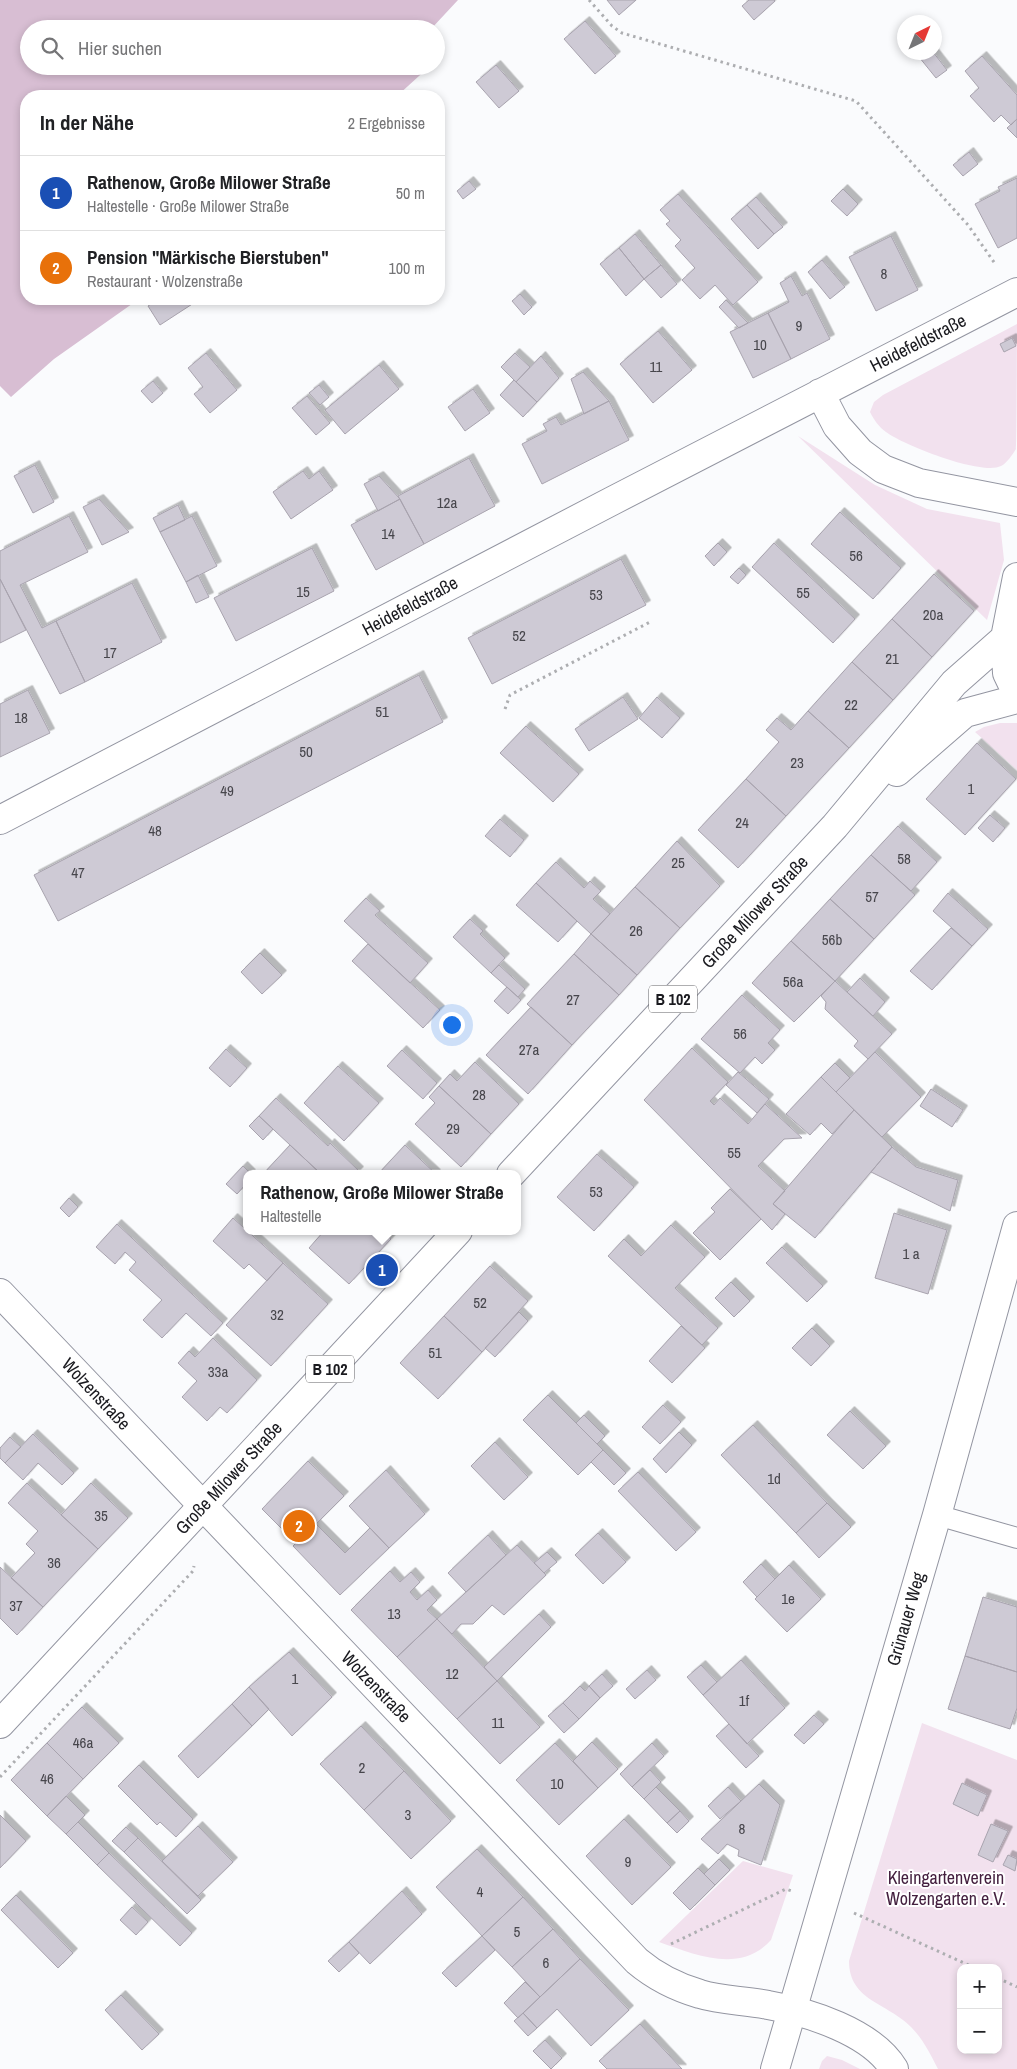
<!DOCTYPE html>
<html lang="de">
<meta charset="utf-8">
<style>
:root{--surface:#fff;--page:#f6f6f6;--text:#202124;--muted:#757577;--line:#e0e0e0;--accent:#db2777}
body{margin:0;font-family:"Archivo Narrow",sans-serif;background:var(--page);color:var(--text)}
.controls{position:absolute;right:15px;bottom:15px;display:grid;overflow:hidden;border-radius:10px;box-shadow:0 2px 8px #0003}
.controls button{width:45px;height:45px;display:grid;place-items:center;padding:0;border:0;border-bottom:1px solid var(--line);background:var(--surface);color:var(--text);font:25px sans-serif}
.compass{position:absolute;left:897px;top:15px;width:45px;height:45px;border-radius:50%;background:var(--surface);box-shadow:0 2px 8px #0003;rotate:43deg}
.you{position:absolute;left:451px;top:1024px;width:18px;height:18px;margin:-12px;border:4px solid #fff;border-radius:50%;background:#1a73e8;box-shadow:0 0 0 8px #1a73e833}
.badge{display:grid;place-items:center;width:32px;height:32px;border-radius:50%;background:var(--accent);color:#fff;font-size:16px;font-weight:700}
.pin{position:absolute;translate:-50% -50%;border:2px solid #fff;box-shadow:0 1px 5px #0006}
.popup{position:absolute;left:243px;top:1170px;width:278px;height:65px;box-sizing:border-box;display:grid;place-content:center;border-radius:10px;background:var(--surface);filter:drop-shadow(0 1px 4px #0005);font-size:16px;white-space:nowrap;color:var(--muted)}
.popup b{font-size:19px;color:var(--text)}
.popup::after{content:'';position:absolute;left:50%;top:100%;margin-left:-10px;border:10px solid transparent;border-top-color:var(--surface)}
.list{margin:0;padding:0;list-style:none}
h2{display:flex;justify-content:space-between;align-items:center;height:65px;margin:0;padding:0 20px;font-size:21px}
h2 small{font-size:16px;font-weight:400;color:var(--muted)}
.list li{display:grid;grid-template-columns:32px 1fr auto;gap:15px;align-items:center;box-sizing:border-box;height:75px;padding:0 20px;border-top:1px solid var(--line)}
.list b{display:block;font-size:19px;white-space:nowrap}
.list p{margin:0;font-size:16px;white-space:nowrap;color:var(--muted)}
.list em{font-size:16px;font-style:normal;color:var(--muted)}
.icon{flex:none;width:28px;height:28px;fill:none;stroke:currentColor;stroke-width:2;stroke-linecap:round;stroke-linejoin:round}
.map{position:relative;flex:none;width:1017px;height:2069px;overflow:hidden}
.search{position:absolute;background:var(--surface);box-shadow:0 2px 8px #0003;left:20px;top:20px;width:425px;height:55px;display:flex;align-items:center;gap:12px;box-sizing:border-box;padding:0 18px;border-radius:28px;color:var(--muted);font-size:19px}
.panel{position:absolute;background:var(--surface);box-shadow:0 2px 8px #0003;left:20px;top:90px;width:425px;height:215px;border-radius:20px}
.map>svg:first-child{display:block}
.green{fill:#f2e1ee;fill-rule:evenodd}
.forest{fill:#d8bed3}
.building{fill:#cecad5;stroke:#a8a3ae;filter:url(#shadow)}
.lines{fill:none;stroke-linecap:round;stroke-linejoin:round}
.lane-casing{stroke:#9395a1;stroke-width:22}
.street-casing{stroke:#9395a1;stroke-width:30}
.primary-casing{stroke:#9395a1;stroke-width:30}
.path{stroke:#adaeb1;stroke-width:3;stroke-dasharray:2.5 4;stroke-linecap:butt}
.lane{stroke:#fff;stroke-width:20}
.street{stroke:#fff;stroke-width:28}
.primary{stroke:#fff;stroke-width:28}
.labels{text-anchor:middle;stroke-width:4;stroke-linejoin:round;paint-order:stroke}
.number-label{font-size:15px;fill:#47464c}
.shield{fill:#fff;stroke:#5f5f62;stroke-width:1}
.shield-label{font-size:16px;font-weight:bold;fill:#1a1a1f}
.street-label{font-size:18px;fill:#1a1a1f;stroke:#fff}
.park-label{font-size:18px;fill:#44203f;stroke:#fff}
</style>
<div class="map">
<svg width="1017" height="2069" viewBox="0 0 1017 2069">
<defs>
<filter id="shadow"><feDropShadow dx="4.5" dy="-4.5" stdDeviation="0" flood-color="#0004"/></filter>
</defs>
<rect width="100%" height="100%" fill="#fafbfd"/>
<path class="green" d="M1017,324C1017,340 1017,442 1016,449C1013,454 1006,464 1001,466C982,476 903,445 886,432C879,427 874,420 870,412L874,402L883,395Z
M798,436L875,485L927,509L1000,523L1004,560L987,620Z
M1000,723H1017V770L975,732L984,727Z
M922,1723L1017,1760V2069H938C931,2055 923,2039 911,2027C888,2003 849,2001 849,1961ZM961,1968H998V2050H961Z
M743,1861L793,1875L771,1940C740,1974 696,1955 659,1942Z
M827,2056L842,2060L860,2069H819L822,2061Z"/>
<path class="forest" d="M0,0H458L431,29H29V66H430L397,96H26V299H139L54,359L11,397L0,386Z"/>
<path class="building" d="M607,0H636L619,15Z
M749,0H774L775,1L754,20L742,6Z
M585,21L616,56L595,74L564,39Z
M915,52H933L947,70L936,78Z
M982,56L1017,95V119L1011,125L1001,115L994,122L970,96L979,88L965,71Z
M496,65L519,91L499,108L476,82Z
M1017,119V138L1007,128Z
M969,152L978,164L963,176L953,165Z
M1017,178V238L998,248L975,204L1000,191L998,187Z
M469,181L476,189L463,199L457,191Z
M843,189L858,204L847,216L831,201Z
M678,194L758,282L733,305L715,285L700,299L682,280L695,268L675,246L681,240L666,224L670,221L660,210Z
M756,197L783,227L774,234L747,205Z
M747,205L774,234L758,249L731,219Z
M635,234L661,265L644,279L619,248Z
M891,236L918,290L876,311L849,257Z
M619,248L644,279L626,296L600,264Z
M822,260L845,287L830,299L808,272Z
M661,265L677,284L661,298L644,279Z
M791,276L802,296L807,293L830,339L791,359L768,313L789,302L780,283Z
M520,294L532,307L524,315L512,301Z
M159,299H200L160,325L148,306Z
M726,300L748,323L739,328L719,307Z
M768,313L791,359L753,378L730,332Z
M658,331L692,370L653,403L620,364Z
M1012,338L1016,346L1004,352L1000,344Z
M206,353L237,390L210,413L194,394L203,387L188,368Z
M515,353L530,367L516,382L501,367Z
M541,356L559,378L537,402L516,382Z
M379,365L399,389L345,434L325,410Z
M583,372L609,401L584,414L571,379Z
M514,380L537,402L523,417L500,395Z
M153,381L163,393L152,403L141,391Z
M319,385L329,397L320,405L309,393Z
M473,389L490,413L465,431L448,407Z
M307,396L330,423L316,435L292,408Z
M609,401L629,440L542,484L522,444L547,431L543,424L556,417L561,425Z
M469,458L495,506L424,544L398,496Z
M35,465L54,502L33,513L14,476Z
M303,471L309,479L319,471L333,490L291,519L273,492Z
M379,476L400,499L378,511L364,484Z
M99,499L129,532L102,545L83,507Z
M400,499L424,544L376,570L351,525Z
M178,505L185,520L160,532L153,518Z
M840,512L901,568L873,599L811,544Z
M69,516L88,552L20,585L42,628L56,621L85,682L60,694L0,579V551Z
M192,516L217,566L186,582L160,532Z
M718,543L727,552L714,566L705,556Z
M774,543L855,619L833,643L752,567Z
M312,548L334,591L236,641L214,598Z
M621,559L646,605L492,684L468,638Z
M739,568L746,575L738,584L730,577Z
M934,574L974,611L932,657L892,619Z
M198,575L209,597L196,603L186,582Z
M0,579L26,630L0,643Z
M132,583L162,642L85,682L56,621Z
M892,619L932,657L893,700L852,662Z
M852,662L893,700L849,748L808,711Z
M419,675L443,722L58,921L34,875Z
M28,690L50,733L0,757V704Z
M623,697L638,719L589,751L575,729Z
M657,697L680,718L662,738L639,718Z
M808,711L849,748L786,816L746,779L779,742L766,730L777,718L791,730Z
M526,726L579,774L553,802L500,753Z
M977,743L1016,779L965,835L926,799Z
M746,779L786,816L738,868L698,830Z
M990,815L1005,828L993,842L978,828Z
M500,819L524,840L510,857L485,836Z
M898,826L937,862L911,891L871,855Z
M677,841L720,886L680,928L635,887Z
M871,855L915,895L874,939L830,899Z
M556,862L584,888L590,881L601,891L593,899L610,914L591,934L536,883Z
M536,883L577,921L558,942L516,905Z
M635,887L680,928L637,975L591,934Z
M948,893L988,929L972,946L933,911Z
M366,898L380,911L375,915L428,963L410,983L344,921Z
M830,899L874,939L835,981L791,941Z
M470,919L483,931L480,934L505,958L491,973L453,937Z
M951,928L972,946L932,990L910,971Z
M591,934L637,975L619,995L574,954Z
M791,941L835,981L794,1022L752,983Z
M368,944L440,1010L423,1028L352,961Z
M260,953L282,975L262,994L241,972Z
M574,954L619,995L572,1045L527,1004Z
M499,965L525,989L518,997L491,973Z
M860,978L885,1002L873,1016L847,992Z
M835,981L892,1034L868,1059L854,1046L858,1041L825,1009L826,1002L821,996Z
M507,987L521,1000L508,1014L494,1001Z
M742,995L780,1030L768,1043L775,1050L762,1064L755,1057L740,1073L701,1039Z
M531,1007L572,1045L528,1094L486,1055Z
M692,1048L728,1082L710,1101L714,1105L720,1098L748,1124L765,1104L802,1138L784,1139L758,1166L785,1191L773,1204L785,1214L772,1230L644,1100Z
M226,1049L247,1068L230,1087L209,1068Z
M402,1050L437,1083L423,1099L387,1066Z
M875,1052L921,1097L882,1137L836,1092Z
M475,1062L519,1104L491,1134L439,1086L450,1074L457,1081Z
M835,1063L850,1078L836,1092L821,1077Z
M338,1066L379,1103L344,1141L304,1103Z
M738,1072L769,1099L757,1113L726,1085Z
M821,1077L854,1110L832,1134L821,1123L810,1135L786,1114Z
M439,1086L491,1134L461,1167L415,1124L435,1103L429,1097Z
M931,1089L963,1110L952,1127L920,1106Z
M276,1098L328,1146L330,1143L359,1171L356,1174H321L259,1116Z
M854,1110L892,1147L815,1238L773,1204Z
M259,1116L273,1129L263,1140L249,1126Z
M290,1145L321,1174H263Z
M405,1145L436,1174H378Z
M892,1147L916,1167L958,1180L950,1211L871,1172Z
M597,1154L634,1187L594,1231L557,1197Z
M243,1166L251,1174H247V1183L237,1194L226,1184Z
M730,1189L761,1219L720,1260L693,1233L715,1212L711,1208Z
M69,1198L78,1207L69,1217L60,1208Z
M894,1213L947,1230L928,1294L875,1278Z
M233,1218L283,1263L267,1281L249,1264L244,1269L213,1241Z
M117,1224L223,1323L211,1336L186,1313L162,1338L143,1320L162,1300L129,1270L136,1262L125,1252L115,1264L96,1247Z
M671,1225L705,1257L675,1288L718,1328L702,1345L608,1256L624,1239L641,1256Z
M324,1231H382L391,1239L349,1284L309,1248Z
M782,1247L823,1286L807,1302L766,1263Z
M283,1263L328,1304L271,1366L226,1325Z
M490,1266L528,1301L482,1352L444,1316Z
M731,1282L750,1301L734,1317L715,1298Z
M519,1312L528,1321L495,1357L485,1348Z
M444,1316L482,1352L438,1399L400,1363Z
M681,1326L705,1348L672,1383L649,1361Z
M812,1328L830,1346L811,1366L792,1348Z
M213,1338L257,1380L227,1413L220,1407L207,1421L182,1397L197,1381L178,1363L189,1351L195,1357Z
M548,1395L603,1450L578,1475L523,1420Z
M663,1405L681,1422L660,1444L642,1427Z
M850,1411L886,1446L863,1469L827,1435Z
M584,1415L605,1436L597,1444L576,1423Z
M753,1425L827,1503L796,1533L721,1455Z
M679,1432L692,1445L666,1473L653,1459Z
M33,1434L74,1473L62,1485L38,1463L23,1480L5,1463Z
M10,1437L21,1447L5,1463L0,1458V1448Z
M495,1442L528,1477L504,1500L471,1466Z
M603,1450L626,1473L614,1485L591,1462Z
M308,1461L344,1496L316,1524L345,1553L370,1528L389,1548L340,1595L293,1546L296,1543L262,1509Z
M386,1470L425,1514L389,1548L349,1506Z
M638,1472L696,1532L676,1551L618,1491Z
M27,1483L98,1549L43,1607L11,1578L35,1553L26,1544L38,1531L8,1503Z
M91,1483L128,1518L98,1549L61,1515Z
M827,1503L851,1527L819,1558L796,1533Z
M598,1533L626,1562L603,1584L575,1555Z
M488,1535L506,1555L466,1592L448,1573Z
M517,1545L546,1575L504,1615L492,1605L473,1624H461L452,1634L437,1619Z
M547,1552L557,1562L544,1573L534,1563Z
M761,1564L775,1579L757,1597L743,1582Z
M789,1565L821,1599L787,1632L755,1599Z
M0,1567L43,1607L17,1635L0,1618Z
M390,1571L400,1582L411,1572L420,1582L410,1592L417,1600L428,1590L437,1600L427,1610L437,1619L397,1657L351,1610Z
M983,1597L1017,1607V1672L965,1656Z
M539,1614L551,1627L497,1681L484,1667Z
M437,1619L497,1681L457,1719L397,1657Z
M289,1652L332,1697L292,1736L249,1687Z
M965,1656L1017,1672V1708L1010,1729L948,1709Z
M741,1660L785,1708L747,1744L703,1695Z
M701,1665L717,1682L703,1695L687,1677Z
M647,1670L656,1680L635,1699L626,1689Z
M602,1674L613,1686L600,1698L589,1686Z
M497,1681L540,1727L500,1764L457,1719Z
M580,1686L585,1691L589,1686L600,1698L579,1719L563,1703Z
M249,1687L269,1709L252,1726L232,1704Z
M563,1703L579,1719L564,1733L548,1716Z
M232,1704L252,1726L198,1778L178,1756Z
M82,1707L119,1743L83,1779L47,1743Z
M814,1715L824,1724L804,1744L794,1735Z
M729,1724L759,1756L746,1768L716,1736Z
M361,1726L404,1771L364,1810L320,1764Z
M592,1742L618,1769L598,1788L573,1761Z
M47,1743L83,1779L47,1816L11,1780Z
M555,1743L598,1788L559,1825L516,1780Z
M652,1743L664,1756L632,1787L620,1774Z
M139,1765L193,1819L176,1837L160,1822L157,1825L118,1786Z
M650,1770L661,1782L644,1799L632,1787Z
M404,1771L451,1821L411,1859L364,1810Z
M962,1783L987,1795L978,1816L953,1804Z
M759,1784L780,1805L761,1865L738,1856L739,1850L727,1844L718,1854L701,1839Z
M656,1787L680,1811L667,1823L644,1799Z
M728,1787L741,1801L720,1819L708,1806Z
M66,1796L85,1815L66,1834L47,1816Z
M680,1811L689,1821L677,1833L667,1823Z
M0,1815L26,1841L0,1868Z
M624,1819L671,1867L632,1905L586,1856Z
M78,1822L109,1853L97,1865L66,1834Z
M991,1824L1008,1831L993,1862L978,1855Z
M198,1826L233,1862L198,1896L162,1861Z
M126,1827L138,1838L124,1852L112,1841Z
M138,1838L201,1900L187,1914L124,1852Z
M477,1849L523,1897L482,1936L436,1887Z
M109,1853L192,1933L180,1946L97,1865Z
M1008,1855L1017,1859L1015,1871L1003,1865Z
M719,1859L730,1870L715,1885L704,1874Z
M698,1868L715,1885L690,1910L673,1893Z
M402,1891L422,1914L370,1964L349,1942Z
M16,1895L73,1953L58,1968L1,1910Z
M523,1897L553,1929L512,1967L482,1936Z
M132,1907L148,1922L136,1935L120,1920Z
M553,1929L580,1959L540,1997L512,1967Z
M482,1936L495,1950L456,1987L442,1973Z
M349,1942L359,1953L339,1972L328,1961Z
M580,1959L629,2010L591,2046L557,2009L537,2028L523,2013Z
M525,1982L540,1997L518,2018L504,2003Z
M121,1995L159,2034L142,2050L105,2010Z
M523,2013L537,2028L528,2036L514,2021Z
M640,2024L682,2069H607L599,2061Z
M545,2040L562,2058L551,2069L533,2051Z"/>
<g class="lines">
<defs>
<path id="lane" d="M937,1515L1017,1538"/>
<path id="street" d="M820,393L837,426L860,452L883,469L919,483L1017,502
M0,820L612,501L1017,292
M0,1293L637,1961C656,1977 676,1987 700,1994C722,2001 745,2000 768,2005C808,2012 872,2032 894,2069"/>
<path id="primary" d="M1017,577L1005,638L1007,673L1017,694
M897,772L965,713L1017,699
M511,1174L835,826L954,683L1005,638
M0,1724L458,1231
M775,2069L937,1515L1017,1226"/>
</defs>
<use href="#lane" class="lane-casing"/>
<use href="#street" class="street-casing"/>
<use href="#primary" class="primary-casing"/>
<path class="path" d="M589,0L612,26L622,33L856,101L968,225L996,265
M505,709L510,695L650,622
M0,1777L193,1571L194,1566
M854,1913L975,1968
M671,1944L786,1889L792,1891
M998,1978L1017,1987"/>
<use href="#lane" class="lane"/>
<use href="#street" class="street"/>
<use href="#primary" class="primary"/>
</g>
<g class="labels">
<g class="number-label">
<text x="884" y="279">8</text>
<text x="799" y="331">9</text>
<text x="760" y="350">10</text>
<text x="656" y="372">11</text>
<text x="447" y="508">12a</text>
<text x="388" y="539">14</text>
<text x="856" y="561">56</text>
<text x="303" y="597">15</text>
<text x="803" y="598">55</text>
<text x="596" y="600">53</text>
<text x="933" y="620">20a</text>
<text x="519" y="641">52</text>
<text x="110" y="658">17</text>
<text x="892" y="664">21</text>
<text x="851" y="710">22</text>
<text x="382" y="717">51</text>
<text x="21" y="723">18</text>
<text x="306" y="757">50</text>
<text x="797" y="768">23</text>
<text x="971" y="794">1</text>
<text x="227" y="796">49</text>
<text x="742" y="828">24</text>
<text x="155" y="836">48</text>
<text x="904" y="864">58</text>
<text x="678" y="868">25</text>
<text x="78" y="878">47</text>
<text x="872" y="902">57</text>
<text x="636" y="936">26</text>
<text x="832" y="945">56b</text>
<text x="793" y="987">56a</text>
<text x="573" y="1005">27</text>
<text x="740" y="1039">56</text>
<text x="529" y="1055">27a</text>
<text x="479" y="1100">28</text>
<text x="453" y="1134">29</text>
<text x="734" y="1158">55</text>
<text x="596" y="1197">53</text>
<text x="911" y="1259">1 a</text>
<text x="480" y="1308">52</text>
<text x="277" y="1320">32</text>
<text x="435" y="1358">51</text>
<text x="218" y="1377">33a</text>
<text x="774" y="1484">1d</text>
<text x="101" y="1521">35</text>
<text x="54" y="1568">36</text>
<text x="788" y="1604">1e</text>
<text x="16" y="1611">37</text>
<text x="394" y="1619">13</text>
<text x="452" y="1679">12</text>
<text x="295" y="1684">1</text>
<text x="744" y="1706">1f</text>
<text x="498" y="1728">11</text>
<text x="83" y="1748">46a</text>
<text x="362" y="1773">2</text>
<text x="47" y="1784">46</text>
<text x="557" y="1789">10</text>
<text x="408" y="1820">3</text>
<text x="742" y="1834">8</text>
<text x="628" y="1867">9</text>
<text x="480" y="1897">4</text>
<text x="517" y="1937">5</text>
<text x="546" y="1968">6</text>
</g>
<g class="shield">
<rect x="649" y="985.5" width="48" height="27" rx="4"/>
<rect x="306" y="1355.5" width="48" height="27" rx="4"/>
</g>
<g class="shield-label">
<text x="673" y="1005">B 102</text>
<text x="330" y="1375">B 102</text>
</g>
<g class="street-label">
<text transform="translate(918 343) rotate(-27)" y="6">Heidefeldstraße</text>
<text transform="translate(410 606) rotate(-28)" y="6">Heidefeldstraße</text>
<text transform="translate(755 912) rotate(-47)" y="6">Große Milower Straße</text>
<text transform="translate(96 1394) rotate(47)" y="6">Wolzenstraße</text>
<text transform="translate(229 1478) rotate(-47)" y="6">Große Milower Straße</text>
<text transform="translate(906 1619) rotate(-74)" y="6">Grünauer Weg</text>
<text transform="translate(376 1687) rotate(46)" y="6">Wolzenstraße</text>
</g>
<g class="park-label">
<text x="946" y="1884">Kleingartenverein<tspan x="946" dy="21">Wolzengarten e.V.</tspan></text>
</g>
</g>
</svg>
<div class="controls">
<button>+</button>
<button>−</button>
</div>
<svg class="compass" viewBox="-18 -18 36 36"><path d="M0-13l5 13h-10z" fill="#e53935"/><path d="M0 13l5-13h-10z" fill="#757577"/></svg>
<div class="you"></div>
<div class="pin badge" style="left:382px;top:1270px;background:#1a4fb4">1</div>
<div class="popup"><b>Rathenow, Große Milower Straße</b>Haltestelle</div>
<div class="pin badge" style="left:299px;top:1526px;background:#e8710a">2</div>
<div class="search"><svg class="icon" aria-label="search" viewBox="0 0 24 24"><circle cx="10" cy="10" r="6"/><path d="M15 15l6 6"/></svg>Hier suchen</div>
<section class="panel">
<h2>In der Nähe<small>2 Ergebnisse</small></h2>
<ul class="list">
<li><span class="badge" style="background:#1a4fb4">1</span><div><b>Rathenow, Große Milower Straße</b><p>Haltestelle · Große Milower Straße</p></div><em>50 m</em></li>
<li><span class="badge" style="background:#e8710a">2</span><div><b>Pension &quot;Märkische Bierstuben&quot;</b><p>Restaurant · Wolzenstraße</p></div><em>100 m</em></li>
</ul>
</section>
</div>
